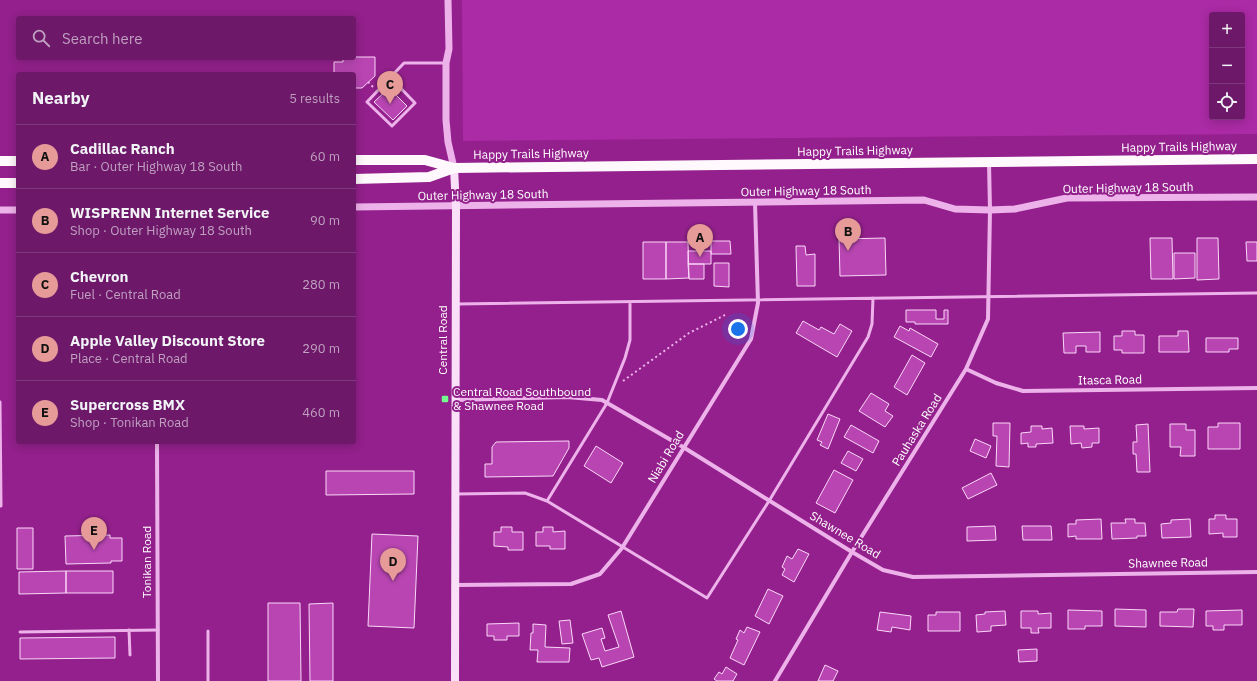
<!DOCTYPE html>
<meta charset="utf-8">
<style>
:root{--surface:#6e1869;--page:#762571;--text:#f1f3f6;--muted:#bfa0c0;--line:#80377d;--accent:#e69b98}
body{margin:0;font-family:"IBM Plex Sans",sans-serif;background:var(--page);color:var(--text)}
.controls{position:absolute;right:12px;top:12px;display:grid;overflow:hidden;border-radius:4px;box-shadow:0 2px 10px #0003}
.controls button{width:36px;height:36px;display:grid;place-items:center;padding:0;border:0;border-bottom:1px solid var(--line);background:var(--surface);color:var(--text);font:20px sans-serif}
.you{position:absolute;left:738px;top:329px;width:14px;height:14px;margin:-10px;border:3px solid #fff;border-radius:50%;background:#1a73e8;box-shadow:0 0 0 6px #1a73e833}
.badge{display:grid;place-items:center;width:26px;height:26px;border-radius:50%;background:var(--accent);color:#111;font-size:13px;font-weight:700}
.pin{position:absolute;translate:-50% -33px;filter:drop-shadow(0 1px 2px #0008)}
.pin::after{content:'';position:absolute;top:21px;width:14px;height:12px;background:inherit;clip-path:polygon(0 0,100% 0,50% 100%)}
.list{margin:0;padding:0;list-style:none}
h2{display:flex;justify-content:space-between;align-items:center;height:52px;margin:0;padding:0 16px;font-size:17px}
h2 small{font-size:13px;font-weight:400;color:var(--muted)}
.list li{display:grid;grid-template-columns:26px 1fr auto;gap:12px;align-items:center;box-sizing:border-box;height:64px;padding:0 16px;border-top:1px solid var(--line)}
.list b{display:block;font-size:15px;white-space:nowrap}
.list p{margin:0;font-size:13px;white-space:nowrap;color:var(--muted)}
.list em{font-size:13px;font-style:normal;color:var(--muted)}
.icon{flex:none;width:22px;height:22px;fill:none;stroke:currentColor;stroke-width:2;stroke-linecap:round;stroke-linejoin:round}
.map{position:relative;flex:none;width:1257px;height:681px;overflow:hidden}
.search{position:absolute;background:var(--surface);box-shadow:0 2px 10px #0003;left:16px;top:16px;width:340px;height:44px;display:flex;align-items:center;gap:10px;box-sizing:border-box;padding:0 14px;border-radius:4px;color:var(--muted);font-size:15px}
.panel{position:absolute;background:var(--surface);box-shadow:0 2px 10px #0003;left:16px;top:72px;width:340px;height:372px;border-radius:4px}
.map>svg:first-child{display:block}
.green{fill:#ab2aa5;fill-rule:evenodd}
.building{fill:#b845b2;stroke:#fad8f8}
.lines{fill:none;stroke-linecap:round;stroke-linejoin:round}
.path{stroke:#eeb2eb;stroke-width:2;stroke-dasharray:2 3;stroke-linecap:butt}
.service{stroke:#eeb2eb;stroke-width:3}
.minor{stroke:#eeb2eb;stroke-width:4}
.tertiary{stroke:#eeb2eb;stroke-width:7}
.secondary{stroke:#fadff8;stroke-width:8}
.primary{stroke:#fff9fe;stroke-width:10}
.poi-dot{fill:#73fb90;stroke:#93208c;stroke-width:1.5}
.labels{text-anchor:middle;stroke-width:4;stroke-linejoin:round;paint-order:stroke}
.street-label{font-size:12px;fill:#fff;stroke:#93208c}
.poi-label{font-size:12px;fill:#fff;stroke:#93208c;text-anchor:start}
</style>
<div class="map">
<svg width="1257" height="681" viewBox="0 0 1257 681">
<rect width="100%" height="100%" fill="#93208c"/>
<path class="green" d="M462,0H1257V134L463,141ZM1212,15H1242V117H1212Z"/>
<path class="building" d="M354,57H375V76L362,88H354V74H334V62H343V58H354Z
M389,88L407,106L393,120L374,102Z
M17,223H18V264H17Z
M885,238L886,275L840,276L839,239Z
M1150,238H1172L1173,279H1151Z
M1197,238H1218L1219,279L1197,280Z
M711,241H730L731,254H711Z
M643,242H666V279H643Z
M666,242H688L689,278L666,279Z
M1246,242H1257V261H1247Z
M796,246H805L806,255L815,254V286H797Z
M688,251H711V264H688Z
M1174,253H1195V278L1174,279Z
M714,263H729V287L714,286Z
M688,264H704V279H689Z
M906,310H936V319H944V310H948V324H915V322H906Z
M803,321L819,330L821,327L834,334L840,324L852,331L837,357L796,333Z
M900,326L909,331L910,328L938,344L931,357L894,337Z
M1122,331H1135V335H1144V353H1122V350H1114V336H1122Z
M1178,331H1188L1189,352H1159V336H1178Z
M1100,332V352H1086V346H1076V353H1064L1063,333Z
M1206,338H1238V349H1229V352H1206Z
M912,355L925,363L907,395L894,387Z
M871,393L889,404L885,411L893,416L885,427L859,411Z
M828,414L840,419L828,449L820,445L822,442L817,440Z
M993,423H1010L1009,467L996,466L997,436H993Z
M1218,423H1240V449H1208V427H1218Z
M1148,424L1150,472H1137L1136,454H1133V442H1137L1136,425Z
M1170,424H1186V430H1195V456H1180L1181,447H1170Z
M851,425L879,441L873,453L844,437Z
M1031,426H1042V429L1052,428L1053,443L1036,444V447H1028V443L1021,444V433L1031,432Z
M1070,426H1084V429L1099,428V443H1092V447L1082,448L1081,443L1071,444Z
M975,439L991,446L986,458L970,451Z
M569,441V448L553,476L485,477V464H492V447L496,442Z
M596,446L623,463L611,483L584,466Z
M848,451L863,459L856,471L841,463Z
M834,470L853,480L835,513L816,503Z
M326,471H414V494L326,495Z
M991,473L997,485L968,499L962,488Z
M1215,515H1226V519H1237V537H1223V533L1209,534V519H1215Z
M1101,519L1102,539H1076V536L1068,537V524H1076V520Z
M1125,519H1135V523H1145L1146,536H1137V538L1112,539L1111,523H1126Z
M1190,519L1191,537L1162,538L1161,524L1171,523V520Z
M995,526L996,540L967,541V527Z
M1022,526H1051L1052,540H1023Z
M501,527H512V532H523V550H508V547L494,546V532H501Z
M543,527H553V532L565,531V549H550V546H536V532H543Z
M17,528H33V569H17Z
M372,534L418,536L414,628L368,626Z
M110,535V538H122V561H111V563L66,564L65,536Z
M798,549L809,554L794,582L782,575L785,569L782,567L787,556L792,559Z
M66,571V593L19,594V572Z
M66,571H113V593H66Z
M768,589L783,596L769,624L755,616Z
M268,603H300L301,681H268Z
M333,603V681H310L309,604Z
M1115,609L1146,610V627L1115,626Z
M1178,609H1194L1193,627L1160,626V612H1177Z
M1068,610L1102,611V626H1085V629H1068Z
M1242,610V625H1224V630H1213V626H1206V611Z
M621,611L634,657L602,667L599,658L591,660L582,634L602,628L605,638L601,639L605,651L619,647L608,615Z
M1005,611L1006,625L991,626V631L977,632L976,615L985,614V612Z
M1021,611H1038V614L1051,613V628H1038L1039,633H1031V628H1021Z
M880,612L911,616L910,630L892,627L891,632L877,630Z
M936,612H960V631H928V615H936Z
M570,620L573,643L562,644L559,621Z
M519,623V636H507V640H494V636H487V624Z
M533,624L546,625L545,647L570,648L569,662H537L538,650H530L531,633H533Z
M747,627L760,632L744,665L730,658L738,640L736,639L740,630L744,633Z
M115,637V658L20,659V638Z
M1037,649V661L1019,662L1018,650Z
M825,665L838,671L833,681H818Z
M726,667L737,674L733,681H717L714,679L719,672L722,674Z"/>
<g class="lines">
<path class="path" d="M368,82L373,87
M623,381L689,333L725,315"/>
<path class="service" d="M390,77L415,103L392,126L367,102L404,63H446
M457,304L1257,293
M0,402L1,506H0
M456,494L525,493L547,501L707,598L769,501L868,337L872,324L873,298
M547,501L607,403L625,358L630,340V302
M129,630L130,655
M208,631V681
M20,632L158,630"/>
<path class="minor" d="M966,369L996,383L1023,391L1257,388
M456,400L567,397L602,400L683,447L852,552L883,570L913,577L1257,572
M157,442L158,681
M455,585L571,584L600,574L622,548L751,339L758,303L755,203
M775,681L852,552L966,369L988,319L990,210L989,163"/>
<path class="tertiary" d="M448,0L449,49L446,63V120L448,142L454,168
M354,207L924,200L955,209L990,210L1015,209L1067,198L1257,197
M0,210H18"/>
<path class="secondary" d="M454,168L456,207L455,681"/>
<path class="primary" d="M354,160H425L454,168L1257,159
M0,161H18
M354,179L429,177L454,168
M0,183H18"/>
</g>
<rect class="poi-dot" x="441" y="395" width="8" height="8" rx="2"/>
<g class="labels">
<g class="street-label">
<text transform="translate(1179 147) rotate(-1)" y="4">Happy Trails Highway</text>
<text transform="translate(855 151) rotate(-1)" y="4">Happy Trails Highway</text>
<text transform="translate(531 154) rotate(-1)" y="4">Happy Trails Highway</text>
<text transform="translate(1128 188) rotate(-1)" y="4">Outer Highway 18 South</text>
<text transform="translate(806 191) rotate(-1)" y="4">Outer Highway 18 South</text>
<text transform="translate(483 195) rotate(-1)" y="4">Outer Highway 18 South</text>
<text transform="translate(443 340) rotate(-90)" y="4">Central Road</text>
<text transform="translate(1110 380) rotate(-1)" y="4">Itasca Road</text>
<text transform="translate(917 430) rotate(-58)" y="4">Pauhaska Road</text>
<text transform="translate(666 457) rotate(-59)" y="4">Niabi Road</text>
<text transform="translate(845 535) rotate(31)" y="4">Shawnee Road</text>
<text transform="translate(147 562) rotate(-90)" y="4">Tonikan Road</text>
<text transform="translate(1168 563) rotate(-1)" y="4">Shawnee Road</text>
</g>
<g class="poi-label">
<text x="453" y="396">Central Road Southbound<tspan x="453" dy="14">&amp; Shawnee Road</tspan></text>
</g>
</g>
</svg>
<div class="controls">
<button>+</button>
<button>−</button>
<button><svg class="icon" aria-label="locate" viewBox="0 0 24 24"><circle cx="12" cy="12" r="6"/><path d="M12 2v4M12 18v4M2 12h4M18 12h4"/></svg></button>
</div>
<div class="you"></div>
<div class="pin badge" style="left:700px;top:257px">A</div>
<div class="pin badge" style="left:848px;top:251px">B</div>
<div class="pin badge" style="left:390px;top:104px">C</div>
<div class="pin badge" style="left:393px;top:581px">D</div>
<div class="pin badge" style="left:94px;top:550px">E</div>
<div class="search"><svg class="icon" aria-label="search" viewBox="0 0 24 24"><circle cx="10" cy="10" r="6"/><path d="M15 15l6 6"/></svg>Search here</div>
<section class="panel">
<h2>Nearby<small>5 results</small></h2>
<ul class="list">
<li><span class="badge">A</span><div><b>Cadillac Ranch</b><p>Bar · Outer Highway 18 South</p></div><em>60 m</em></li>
<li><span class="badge">B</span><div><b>WISPRENN Internet Service</b><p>Shop · Outer Highway 18 South</p></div><em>90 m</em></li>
<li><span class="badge">C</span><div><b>Chevron</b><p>Fuel · Central Road</p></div><em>280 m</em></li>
<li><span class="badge">D</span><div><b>Apple Valley Discount Store</b><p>Place · Central Road</p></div><em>290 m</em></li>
<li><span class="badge">E</span><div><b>Supercross BMX</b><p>Shop · Tonikan Road</p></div><em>460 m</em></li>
</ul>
</section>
</div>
